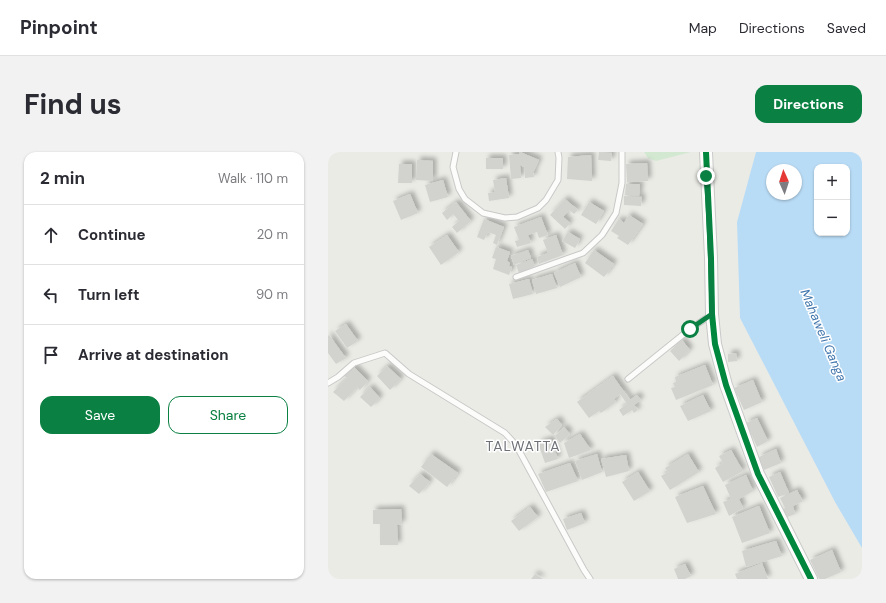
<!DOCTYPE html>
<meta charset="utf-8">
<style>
:root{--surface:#fff;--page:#f2f2f3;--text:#2b2b33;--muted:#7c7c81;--line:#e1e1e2;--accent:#0b8043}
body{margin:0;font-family:"DM Sans",sans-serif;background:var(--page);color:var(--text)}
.controls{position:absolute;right:12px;top:12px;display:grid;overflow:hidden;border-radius:8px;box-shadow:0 1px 3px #0004}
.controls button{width:36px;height:36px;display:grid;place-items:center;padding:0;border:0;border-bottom:1px solid var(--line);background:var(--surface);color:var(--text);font:20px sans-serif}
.compass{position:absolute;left:438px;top:12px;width:36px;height:36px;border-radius:50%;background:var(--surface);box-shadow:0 1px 3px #0004;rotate:357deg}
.stop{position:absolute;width:12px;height:12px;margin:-9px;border:3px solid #0b8043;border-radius:50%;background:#fff}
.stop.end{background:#0b8043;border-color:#fff;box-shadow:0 1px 4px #0008}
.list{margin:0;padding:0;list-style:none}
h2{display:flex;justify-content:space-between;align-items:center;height:52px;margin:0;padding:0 16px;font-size:17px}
h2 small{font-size:13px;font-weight:400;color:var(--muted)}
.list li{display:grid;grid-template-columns:26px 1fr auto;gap:12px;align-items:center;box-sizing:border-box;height:60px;padding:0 16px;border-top:1px solid var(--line)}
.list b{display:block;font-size:15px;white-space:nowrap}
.list em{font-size:13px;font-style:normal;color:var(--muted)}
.actions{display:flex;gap:8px;padding:12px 16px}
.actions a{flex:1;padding:9px 0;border:1px solid var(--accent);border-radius:12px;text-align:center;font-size:14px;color:var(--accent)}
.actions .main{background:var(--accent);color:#fff}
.icon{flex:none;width:22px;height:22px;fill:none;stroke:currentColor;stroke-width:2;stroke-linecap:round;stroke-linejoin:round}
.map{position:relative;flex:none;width:534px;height:427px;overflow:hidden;border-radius:12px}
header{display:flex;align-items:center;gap:24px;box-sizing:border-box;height:56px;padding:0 20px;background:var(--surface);border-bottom:1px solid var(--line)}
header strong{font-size:19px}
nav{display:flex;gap:22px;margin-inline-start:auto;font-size:14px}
.intro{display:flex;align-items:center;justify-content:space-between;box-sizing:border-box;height:96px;padding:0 24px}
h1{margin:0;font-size:28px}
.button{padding:10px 18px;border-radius:12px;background:var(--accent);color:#fff;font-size:14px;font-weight:700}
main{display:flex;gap:24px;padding:0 24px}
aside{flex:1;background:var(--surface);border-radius:12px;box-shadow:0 1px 3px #0004}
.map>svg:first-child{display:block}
.green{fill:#d3e8d1}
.water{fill:#b9dcf6;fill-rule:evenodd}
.building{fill:#d2d2cf;filter:url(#shadow)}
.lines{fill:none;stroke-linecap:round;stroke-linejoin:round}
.service-casing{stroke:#c8c9c8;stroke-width:7}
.tertiary-casing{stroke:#c8c9c8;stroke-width:14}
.service{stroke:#fcfcfb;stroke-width:5}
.tertiary{stroke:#fcfcfb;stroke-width:12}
.cycleway-casing{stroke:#fff;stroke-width:8}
.cycleway{stroke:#00873e;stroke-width:6}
.route{stroke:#0b8043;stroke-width:5}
.labels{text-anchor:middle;stroke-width:3;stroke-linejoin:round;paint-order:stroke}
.water-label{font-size:13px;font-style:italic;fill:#4277ae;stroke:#fff}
.quarter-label{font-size:14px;letter-spacing:1px;fill:#6d7176;stroke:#fff}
</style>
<header>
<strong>Pinpoint</strong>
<nav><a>Map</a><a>Directions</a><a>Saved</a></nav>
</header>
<div class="intro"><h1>Find us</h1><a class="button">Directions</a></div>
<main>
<aside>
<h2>2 min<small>Walk · 110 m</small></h2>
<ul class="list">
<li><svg class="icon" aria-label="ahead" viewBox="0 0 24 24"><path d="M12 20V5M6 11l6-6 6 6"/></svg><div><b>Continue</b></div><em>20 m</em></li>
<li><svg class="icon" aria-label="left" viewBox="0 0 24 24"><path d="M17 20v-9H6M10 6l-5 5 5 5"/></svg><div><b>Turn left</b></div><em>90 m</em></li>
<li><svg class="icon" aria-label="arrive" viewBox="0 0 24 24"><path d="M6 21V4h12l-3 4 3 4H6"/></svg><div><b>Arrive at destination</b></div></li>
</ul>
<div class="actions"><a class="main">Save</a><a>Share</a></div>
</aside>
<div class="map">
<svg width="534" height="427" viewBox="0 0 534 427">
<defs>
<filter id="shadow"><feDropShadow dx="3.5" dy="-3.5" stdDeviation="2" flood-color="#0004"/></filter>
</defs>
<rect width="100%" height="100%" fill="#ebebe6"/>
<path class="green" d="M316,0H363L328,9L320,6Z"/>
<path class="water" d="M428,0H534V396L507,350L412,166L409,70ZM489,15H519V81H489ZM444,18H468V42H444Z"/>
<path class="building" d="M192,0L211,8L206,19H205L206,25L197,26L196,15L192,13L193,26L183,27L181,3L191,2Z
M271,0L284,1L283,9L270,8Z
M263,3L264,29L239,27L240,5Z
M158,6H175V17H158Z
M89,8L105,9V29L88,28Z
M319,11L320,29L299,30L298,12Z
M71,12H84V31H70Z
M178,26L181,46L161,49L160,41L167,40L165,28Z
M115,28L120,45L102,50L97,33Z
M298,32H312L311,44L297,43Z
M82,42L90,61L73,68L65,49Z
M296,44L314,45L313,54L296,53Z
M237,47L250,58L246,62L241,58L235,65L242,71L237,77L222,63Z
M128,50L143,69L129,81L124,75L131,69L125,62L119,68L114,61Z
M261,50L276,59L268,72L253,63Z
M301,63L315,72L300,93L289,86L291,84L283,79L291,67L296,71Z
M213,65L220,83L211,86L209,80L200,83L203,91L189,95L187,89L191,88L186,75Z
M156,67L176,75L169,93L165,91L168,83L160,80L156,88L149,85Z
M240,80L252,87L247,96L234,89Z
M119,83L131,100L113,113L101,95Z
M228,83L235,103L211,112L209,105L220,101L215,88Z
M168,95L182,100L179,109L182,111L181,114L184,115L181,123L165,117L168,107L164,106Z
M200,98L203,106L186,113L183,104Z
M266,98L286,112L276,125L257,111Z
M204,107L207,114L191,121L188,113Z
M247,111L253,125L232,135L226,121Z
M224,122L229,136L208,142L204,128Z
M201,127L205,142L185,147L181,132Z
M18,172L30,189L19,196L7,179Z
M1,183L18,206L8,212L0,201V184Z
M354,188L362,198L351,209L342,199Z
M408,201L409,209L400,210V202Z
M377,213L385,233L348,248L343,236L347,235L345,231L348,230L347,225Z
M25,214L40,229L32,238L29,235L16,249L5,240L19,226L16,224Z
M59,214L73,227L62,238L49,224Z
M285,224L302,248L309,243L313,248L306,253L310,258L306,261L304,258L295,264L291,258L299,252L292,242L286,247L288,250L273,261L271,259L261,266L249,250Z
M425,228L434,250L416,258L406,236Z
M42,235L52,246L43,255L32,245Z
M375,243L383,259L360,269L352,254Z
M429,266L440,289L429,295L418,271Z
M229,267L234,273L225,283L217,275Z
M236,275L242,282L232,291L227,284Z
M252,282L263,298L241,306L236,291Z
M223,287L230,307L217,311L210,291Z
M448,297L453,311L436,318L431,305Z
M403,298L415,319L395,330L387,316L395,311L391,304Z
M103,302L130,321L119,335L93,315Z
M269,302L274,320L254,328L247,309Z
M360,302L371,320L342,338L333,324L340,320L337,316Z
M298,303L301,319L278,325L273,307Z
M242,311L250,329L218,340L210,322Z
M310,320L322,339L306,349L294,330Z
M452,320L461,341L450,345L441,325Z
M92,322L102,330L91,342L81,334Z
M418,323L425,339L411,347L415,356L401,364L395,350L403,347L397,333Z
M375,334L388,362L359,371L347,345Z
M469,338L475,349L465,354L467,362L457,366L453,358L457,356L452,346Z
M431,354L442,381L414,391L404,365Z
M202,355L210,365L191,379L183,369Z
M73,357L74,372L69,373L70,393H52V372H45V358Z
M253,361L257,371L239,378L235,367Z
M448,389L454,404L418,415L414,399Z
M504,398L513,420L497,427H491L482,408Z
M434,411L440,427H409L407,422Z
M357,412L363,424L357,427H350L346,417Z
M207,422L215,427H203Z"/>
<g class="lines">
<defs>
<path id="service" d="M128,0L125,15L131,37L137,47L155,61L177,66L189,65L210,56L218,48L230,28L231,6L230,0
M188,125L255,101L274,83L288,61L294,31V0
M300,227L362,177L383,163
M0,231L10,225L26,211L57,201L81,222L177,281L188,293L256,418L262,427"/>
<path id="tertiary" d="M378,0L383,106L384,162L387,192L398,233L430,322L483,427"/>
</defs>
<use href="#service" class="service-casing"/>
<use href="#tertiary" class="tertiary-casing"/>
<use href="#service" class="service"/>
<use href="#tertiary" class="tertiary"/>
<defs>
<path id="cycleway" d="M378,0L383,106L384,162L387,192L398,233L430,322L483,427"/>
</defs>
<use href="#cycleway" class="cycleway-casing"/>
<use href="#cycleway" class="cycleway"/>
</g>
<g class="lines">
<path class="route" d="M362,177L384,162C383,116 382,70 378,24"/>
</g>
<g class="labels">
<g class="water-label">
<text transform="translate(496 183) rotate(67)" y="5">Mahaweli Ganga</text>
</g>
<g class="quarter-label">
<text x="195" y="299">TALWATTA</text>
</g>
</g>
</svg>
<div class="controls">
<button>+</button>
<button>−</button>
</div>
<svg class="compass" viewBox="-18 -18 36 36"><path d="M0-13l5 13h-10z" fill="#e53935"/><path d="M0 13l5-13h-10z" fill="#7c7c81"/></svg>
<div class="stop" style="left:362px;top:177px"></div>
<div class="stop end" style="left:378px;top:24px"></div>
</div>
</main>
